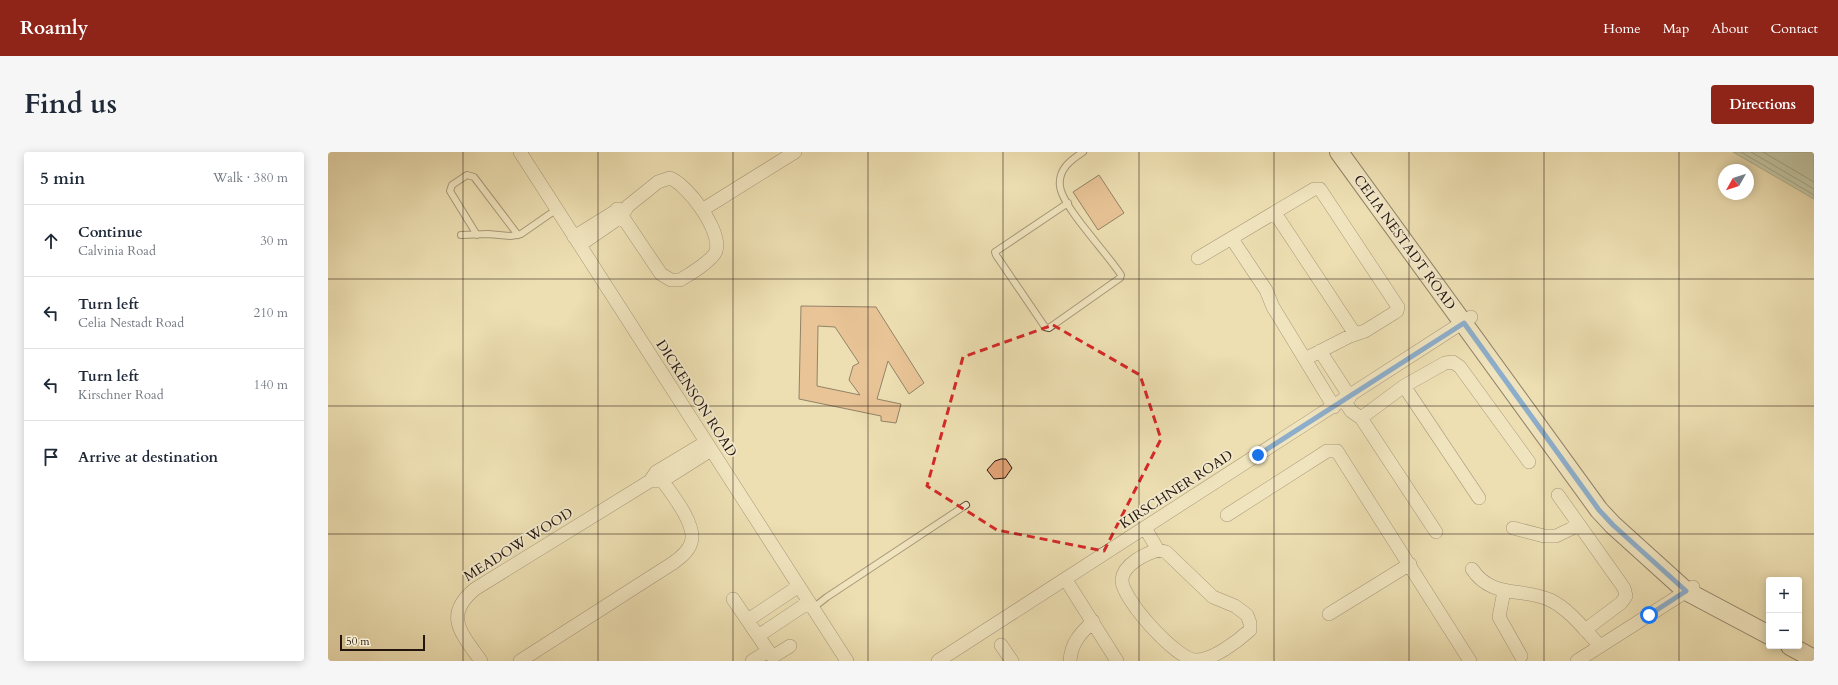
<!DOCTYPE html>
<meta charset="utf-8">
<style>
:root{--surface:#fff;--page:#f6f6f7;--text:#1f2937;--muted:#747a83;--line:#e0e1e3;--accent:#8f2418}
body{margin:0;font-family:Cardo,serif;background:var(--page);color:var(--text)}
.controls{position:absolute;right:12px;bottom:12px;display:grid;overflow:hidden;border-radius:4px;box-shadow:0 2px 10px #0003}
.controls button{width:36px;height:36px;display:grid;place-items:center;padding:0;border:0;border-bottom:1px solid var(--line);background:var(--surface);color:var(--text);font:20px sans-serif}
.compass{position:absolute;left:1390px;top:12px;width:36px;height:36px;border-radius:50%;background:var(--surface);box-shadow:0 2px 10px #0003;rotate:231deg}
.scale{position:absolute;left:12px;bottom:10px;width:85px;box-sizing:border-box;padding-left:4px;border:2px solid #23140e;border-top:0;font-size:11px;line-height:14px;white-space:nowrap;color:#23140e;-webkit-text-stroke:3px #f3eacd;paint-order:stroke}
.stop{position:absolute;width:12px;height:12px;margin:-9px;border:3px solid #1a73e8;border-radius:50%;background:#fff}
.stop.end{background:#1a73e8;border-color:#fff;box-shadow:0 1px 4px #0008}
.list{margin:0;padding:0;list-style:none}
h2{display:flex;justify-content:space-between;align-items:center;height:52px;margin:0;padding:0 16px;font-size:17px}
h2 small{font-size:13px;font-weight:400;color:var(--muted)}
.list li{display:grid;grid-template-columns:26px 1fr auto;gap:12px;align-items:center;box-sizing:border-box;height:72px;padding:0 16px;border-top:1px solid var(--line)}
.list b{display:block;font-size:15px;white-space:nowrap}
.list p{margin:0;font-size:13px;white-space:nowrap;color:var(--muted)}
.list em{font-size:13px;font-style:normal;color:var(--muted)}
.icon{flex:none;width:22px;height:22px;fill:none;stroke:currentColor;stroke-width:2;stroke-linecap:round;stroke-linejoin:round}
.map{position:relative;flex:none;width:1486px;height:509px;overflow:hidden;border-radius:4px}
header{display:flex;align-items:center;gap:24px;box-sizing:border-box;height:56px;padding:0 20px;background:var(--accent);color:#fff}
header strong{font-size:19px}
nav{display:flex;gap:22px;margin-inline-start:auto;font-size:14px}
.intro{display:flex;align-items:center;justify-content:space-between;box-sizing:border-box;height:96px;padding:0 24px}
h1{margin:0;font-size:28px}
.button{padding:10px 18px;border-radius:4px;background:var(--accent);color:#fff;font-size:14px;font-weight:700}
main{display:flex;gap:24px;padding:0 24px}
aside{flex:1;background:var(--surface);border-radius:4px;box-shadow:0 2px 10px #0003}
.map>svg:first-child{display:block}
.water{fill:#9abda8;stroke:#6a796a}
.lines{fill:none;stroke-linecap:round;stroke-linejoin:round}
.shore{stroke:#5e685b;stroke-width:1}
.building{fill:#e3a476;stroke:#23140e;fill-rule:evenodd}
.lane-casing{stroke:#564737;stroke-width:8}
.street-casing{stroke:#564737;stroke-width:14}
.secondary-casing{stroke:#23140e;stroke-width:20}
.lane{stroke:#f3eacd;stroke-width:6}
.street{stroke:#f3eacd;stroke-width:13}
.secondary{stroke:#f3eacd;stroke-width:18}
.route{stroke:#1a73e8;stroke-width:5}
.marked{fill:none;stroke:#d62828;stroke-width:3;stroke-dasharray:8 5;stroke-linejoin:round}
.grid{fill:none;stroke:#23140e;stroke-width:1;stroke-opacity:0.55}
.labels{text-anchor:middle;stroke-width:3.5;stroke-linejoin:round;paint-order:stroke}
.street-label{font-size:14px;fill:#23140e;stroke:#f3eacd}
</style>
<header>
<strong>Roamly</strong>
<nav><a>Home</a><a>Map</a><a>About</a><a>Contact</a></nav>
</header>
<div class="intro"><h1>Find us</h1><a class="button">Directions</a></div>
<main>
<aside>
<h2>5 min<small>Walk · 380 m</small></h2>
<ul class="list">
<li><svg class="icon" aria-label="ahead" viewBox="0 0 24 24"><path d="M12 20V5M6 11l6-6 6 6"/></svg><div><b>Continue</b><p>Calvinia Road</p></div><em>30 m</em></li>
<li><svg class="icon" aria-label="left" viewBox="0 0 24 24"><path d="M17 20v-9H6M10 6l-5 5 5 5"/></svg><div><b>Turn left</b><p>Celia Nestadt Road</p></div><em>210 m</em></li>
<li><svg class="icon" aria-label="left" viewBox="0 0 24 24"><path d="M17 20v-9H6M10 6l-5 5 5 5"/></svg><div><b>Turn left</b><p>Kirschner Road</p></div><em>140 m</em></li>
<li><svg class="icon" aria-label="arrive" viewBox="0 0 24 24"><path d="M6 21V4h12l-3 4 3 4H6"/></svg><div><b>Arrive at destination</b></div></li>
</ul>
</aside>
<div class="map">
<svg width="1486" height="509" viewBox="0 0 1486 509">
<rect width="100%" height="100%" fill="#eddfb2"/>
<filter id="stains"><feTurbulence type="fractalNoise" baseFrequency=".005" numOctaves="4"/><feColorMatrix values="0 0 0 0 .2 0 0 0 0 .09 0 0 0 0 .02 0 0 0 .5 -.17"/></filter>
<radialGradient id="worn" r=".72"><stop offset=".6" stop-color="#630" stop-opacity="0"/><stop offset="1" stop-color="#630" stop-opacity=".3"/></radialGradient>
<path class="water" d="M1405,0H1486V47Z"/>
<g class="lines">
<path class="shore" d="M1413,0L1486,43
M1423,0L1486,37
M1435,0L1486,30"/>
</g>
<path class="building" d="M771,23L796,61L770,78L745,40Z
M473,154L548,155L596,231L581,242L560,209L549,247L573,252L568,271L553,269V264L471,247ZM490,174L507,175L531,211L525,214L521,228L532,243L489,234Z
M673,307H678L684,316L677,326L666,327L659,318L667,309Z"/>
<g class="lines">
<defs>
<path id="lane" d="M740,51L667,100L668,103L717,175L721,176L792,126L793,123C780,102 734,55 732,34C730,17 743,8 755,0
M133,83L160,82L183,84L193,82L229,57
M149,83L122,39L124,33L139,23L146,25L190,83
M485,456L499,445L638,353"/>
<path id="street" d="M192,0L519,509
M374,58L467,0
M947,61L1027,182
M246,85L291,57
M904,87L938,138L945,155L1006,255
M252,93L294,64L300,54L330,30L342,26C360,33 394,79 388,99C385,108 361,123 352,128H343L333,122L294,64L289,57
M870,106L986,37H992L1070,155L1069,159L1066,161L1037,179L1022,184L977,207
M992,199L1022,245
M1076,234L1151,346
M1016,248L1023,259L1033,266L1108,380
M1033,266L1076,234L1117,211L1125,210L1132,215L1201,310
M325,329H334L383,298
M1230,343L1296,436L1298,444L1293,451L1257,478
M899,363L999,299H1009L1142,509
M817,376L830,398
M1185,376L1216,384H1228L1251,373
M830,398L838,400L885,445L907,454L919,463L922,471V478C910,489 884,509 867,508C848,507 792,445 794,427C796,412 817,402 830,398Z
M1144,417C1164,447 1193,435 1222,448C1240,456 1259,480 1272,494
M738,428L789,509
M1176,439L1171,465L1193,504
M405,447L443,503L446,504L462,494
M1001,462L1082,412
M420,468L471,434
M430,484L481,450
M673,493L684,509
M153,509C133,481 115,463 147,437L322,329L328,320L378,290
M192,509L345,411C352,406 360,400 363,391C370,372 339,336 328,320
M424,509L440,499
M610,509L1143,165
M742,509C743,491 752,482 765,469
M1249,509L1365,435"/>
<path id="secondary" d="M1011,0L1271,358L1285,373L1358,439L1441,483
M1462,494L1486,507"/>
</defs>
<use href="#lane" class="lane-casing"/>
<use href="#street" class="street-casing"/>
<use href="#secondary" class="secondary-casing"/>
<use href="#lane" class="lane"/>
<use href="#street" class="street"/>
<use href="#secondary" class="secondary"/>
</g>
<g class="lines">
<path class="route" d="M930,303L1136,171L1271,358L1285,373L1358,439L1321,463"/>
</g>
<path d="M0 0H1486V509H0ZM725,173L812,223L833,287L776,399L669,378L599,334L635,205Z" fill="#eddfb2" fill-opacity=".55" fill-rule="evenodd"/>
<path class="marked" d="M725,173L812,223L833,287L776,399L669,378L599,334L635,205Z"/>
<path class="grid" d="M135,0V509M270,0V509M405,0V509M540,0V509M675,0V509M811,0V509M946,0V509M1081,0V509M1216,0V509M1351,0V509M0,127H1486M0,254H1486M0,382H1486"/>
<g class="labels">
<g class="street-label">
<text transform="translate(1077 90) rotate(54)" y="5">CELIA NESTADT ROAD</text>
<text transform="translate(369 246) rotate(57)" y="5">DICKENSON ROAD</text>
<text transform="translate(848 337) rotate(-33)" y="5">KIRSCHNER ROAD</text>
<text transform="translate(190 392) rotate(-32)" y="5">MEADOW WOOD</text>
</g>
</g>
<rect width="100%" height="100%" filter="url(#stains)"/>
<rect width="100%" height="100%" fill="url(#worn)"/>
</svg>
<div class="controls">
<button>+</button>
<button>−</button>
</div>
<svg class="compass" viewBox="-18 -18 36 36"><path d="M0-13l5 13h-10z" fill="#e53935"/><path d="M0 13l5-13h-10z" fill="#747a83"/></svg>
<div class="scale">50 m</div>
<div class="stop" style="left:1321px;top:463px"></div>
<div class="stop end" style="left:930px;top:303px"></div>
</div>
</main>
